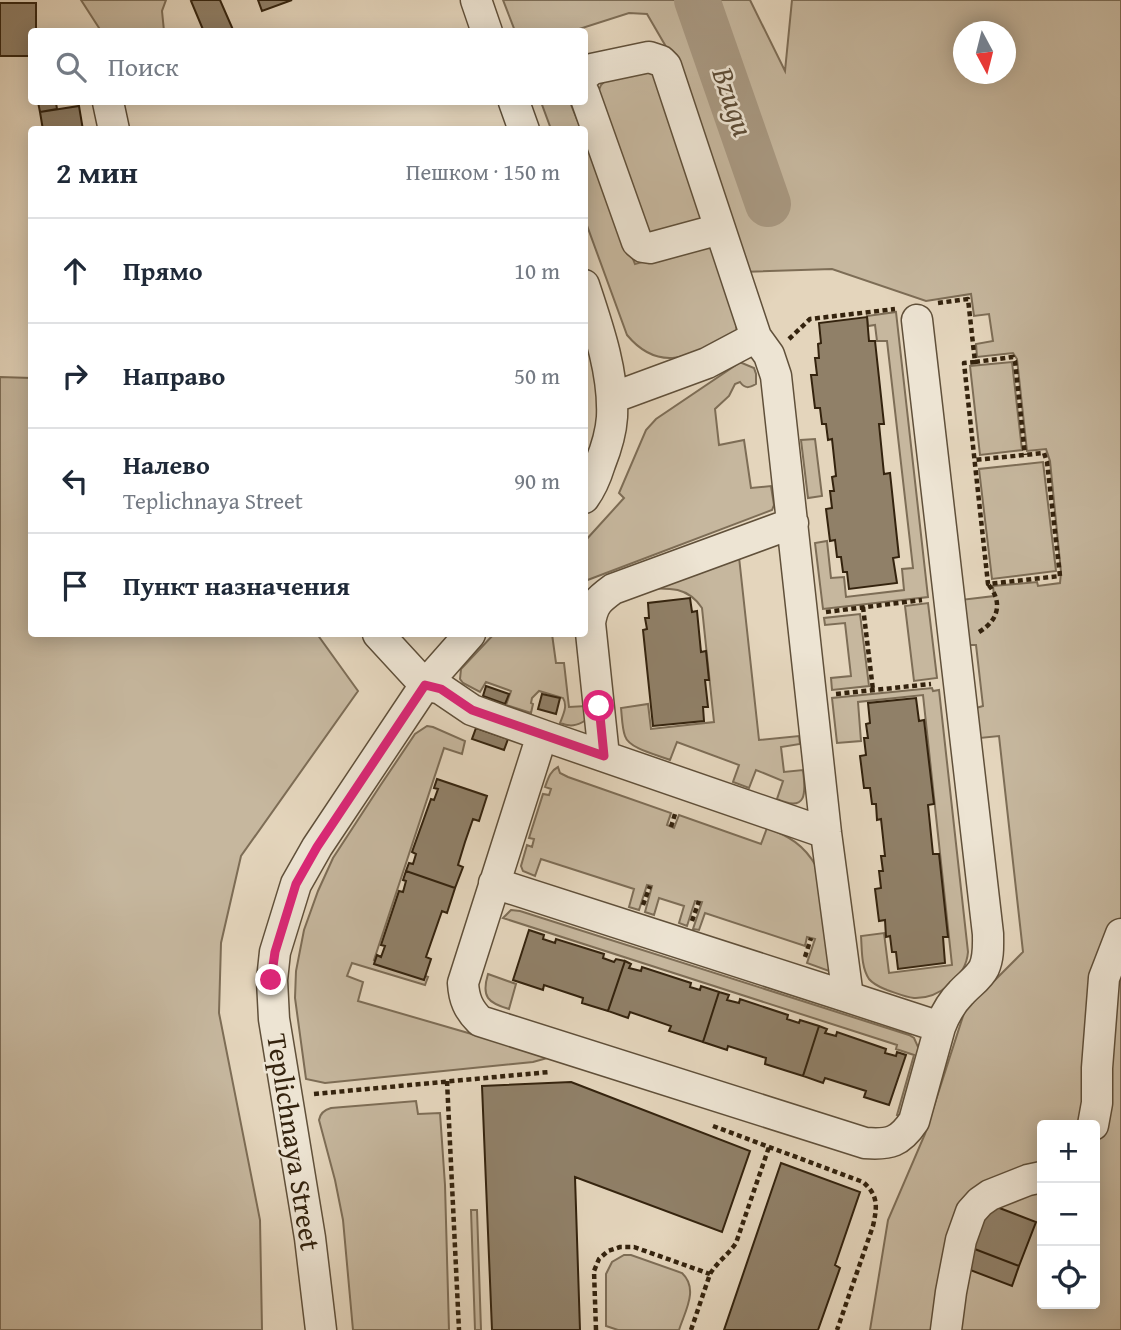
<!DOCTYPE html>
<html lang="ru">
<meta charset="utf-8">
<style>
:root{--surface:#fff;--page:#f6f6f7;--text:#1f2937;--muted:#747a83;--line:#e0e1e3}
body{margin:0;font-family:"Gentium Book Plus",serif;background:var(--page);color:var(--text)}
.controls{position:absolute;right:21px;bottom:21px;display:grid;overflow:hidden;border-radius:7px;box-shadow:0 4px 18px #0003}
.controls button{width:63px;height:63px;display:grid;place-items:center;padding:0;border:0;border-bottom:2px solid var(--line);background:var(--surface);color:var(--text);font:35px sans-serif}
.compass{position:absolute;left:953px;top:21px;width:63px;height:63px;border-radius:50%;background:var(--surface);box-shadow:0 4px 18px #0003;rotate:173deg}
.stop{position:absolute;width:21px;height:21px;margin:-16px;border:5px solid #db2777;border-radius:50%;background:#fff}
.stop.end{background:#db2777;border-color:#fff;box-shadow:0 2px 7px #0008}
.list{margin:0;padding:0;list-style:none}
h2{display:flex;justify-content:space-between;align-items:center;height:91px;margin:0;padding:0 28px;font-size:30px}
h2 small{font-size:23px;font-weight:400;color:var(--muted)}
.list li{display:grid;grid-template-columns:46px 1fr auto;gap:21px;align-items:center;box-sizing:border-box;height:105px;padding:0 28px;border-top:2px solid var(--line)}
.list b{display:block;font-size:26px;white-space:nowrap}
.list p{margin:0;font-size:23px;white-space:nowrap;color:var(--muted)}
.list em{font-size:23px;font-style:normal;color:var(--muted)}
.icon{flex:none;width:38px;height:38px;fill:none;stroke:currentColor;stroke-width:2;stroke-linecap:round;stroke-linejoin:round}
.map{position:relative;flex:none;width:1121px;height:1330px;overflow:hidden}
.search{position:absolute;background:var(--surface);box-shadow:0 4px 18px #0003;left:28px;top:28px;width:560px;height:77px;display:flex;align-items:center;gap:18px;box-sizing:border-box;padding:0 24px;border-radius:7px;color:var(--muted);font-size:26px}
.panel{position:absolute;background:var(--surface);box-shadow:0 4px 18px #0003;left:28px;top:126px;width:560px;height:511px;border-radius:7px}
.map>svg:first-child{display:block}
.green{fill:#c6b79e;stroke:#7d6d56;stroke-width:2;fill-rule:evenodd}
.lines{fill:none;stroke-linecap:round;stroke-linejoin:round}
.river{stroke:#a89881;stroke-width:46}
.building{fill:#908068;stroke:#34230e;stroke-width:2}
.minor-casing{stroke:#60503a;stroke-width:33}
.path{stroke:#34230e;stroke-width:4.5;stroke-dasharray:5 3.5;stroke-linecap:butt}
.minor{stroke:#ede4d3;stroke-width:30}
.route{stroke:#db2777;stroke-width:9}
.labels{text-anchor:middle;stroke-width:5;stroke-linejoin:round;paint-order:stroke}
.street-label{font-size:28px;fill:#34230e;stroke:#ede4d3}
.water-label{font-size:30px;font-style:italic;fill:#5d4c36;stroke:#ede4d3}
</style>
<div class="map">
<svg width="1121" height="1330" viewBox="0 0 1121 1330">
<rect width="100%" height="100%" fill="#e4d5bc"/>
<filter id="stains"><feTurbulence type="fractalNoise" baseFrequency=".00286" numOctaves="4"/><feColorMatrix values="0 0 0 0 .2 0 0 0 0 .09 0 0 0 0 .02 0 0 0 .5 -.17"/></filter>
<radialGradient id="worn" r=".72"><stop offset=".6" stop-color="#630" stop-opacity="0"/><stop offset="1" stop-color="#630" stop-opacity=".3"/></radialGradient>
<path class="green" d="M81,0H166L162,11L164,31H101Z
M503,0H750L785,71L792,0H1121V1330H870L888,1220L925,1134L965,1010L1023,952L999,736L980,738L976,708L983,706L976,645H966L960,600L994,596L993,586L1037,582L1038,586L1060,583L1061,572L1050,461L1046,449L1027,451L1017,359L1013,353L977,357L976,344L993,341L989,314L974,316L971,294L926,301L832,269L742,272L665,45L647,14L629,13L573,31H515ZM964,32H1006V74H964ZM1042,1125H1095V1304H1042Z
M658,70L716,214L648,239L597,95L601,85L609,77Z
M541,102H570L581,129H551Z
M585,138L635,264L697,246L713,247L735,316L737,334C696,352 662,377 627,335L585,220Z
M896,312L928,597L823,609L815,543L827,541L831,578L844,577L846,597L904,590L902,569L913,568L887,341H877L875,325L868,326L867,316Z
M1012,362L1022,450L980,455L970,366Z
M739,363H742L754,368L756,374V384C749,388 745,389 740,382L735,384L729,396L715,409L719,445L744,440L751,488L771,486L774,505L772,510L585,581V541L624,498L619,493L646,430L656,419Z
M0,377L31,378L32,634H317L358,691L241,856L221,943L219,1013L260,1220L262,1330H0Z
M815,439L822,496L808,498L801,440Z
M1043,462L1056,571L992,579L979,469Z
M739,557L759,740L799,736L800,744L781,747L784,772L803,770C806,793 807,813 777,799L783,781L756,770L749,788L733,782L739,765L677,742L670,760C658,755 629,749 625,736C622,728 622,717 621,708L648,704L651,729L714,722L702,608C687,585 666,588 641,589Z
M928,603L937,678L914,681L905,606Z
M860,614L869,686L832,690L831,678L851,676L845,623L825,625L824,618Z
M494,634H552L556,663H564L569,707L586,706V720C577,726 570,727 560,723C563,715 568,706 563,698L539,691L532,698L531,703L533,704L531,713L506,705L511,691L486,682L480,692L463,683L460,679L461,669Z
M932,688L933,691L939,690L968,952C966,977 939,999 914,998C905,997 896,993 887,990C880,987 874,985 869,979C861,967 862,949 861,936L884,933L889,973L952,965L923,695L858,702L861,741L837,743L832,698Z
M427,726L433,727L465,741L462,754L444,748L374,960L428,977L425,985L352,963L347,976L363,982L358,1001L551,1057L533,1062L325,1083L306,1079L295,998L296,971L304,930L318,891L333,858L380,786L415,734Z
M558,767L560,773L568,777L671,813L667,825L674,828L679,815L761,844L767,828C789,836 804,845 816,866L833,961L829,971L807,963L815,939L807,937L805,946L705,913L699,930L693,929L702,902L695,901L687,926L679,923L684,906L659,898L654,915L645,912L652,886L647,885L639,910L629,907L634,889L541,859L535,876L523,871L521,866L527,845L532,847L534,839L529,838L543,794L549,795L551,789L545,787C548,779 550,771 558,767Z
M511,910L520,911L909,1035L914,1038L919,1049L902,1116L897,1115L914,1055L896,1049L897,1045L503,918Z
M488,974L516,984L509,1009C488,1003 481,997 488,974Z
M416,1101L418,1114L440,1113L445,1185L449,1330H353L343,1220L335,1180L319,1120C320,1113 324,1110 331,1108Z
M471,1210H477L481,1330H475Z
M624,1255H631L682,1273C699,1289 685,1311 679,1330H618L606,1326V1274L612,1262Z"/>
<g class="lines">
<path class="river" d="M697,0L768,204"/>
</g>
<path class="building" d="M193,0H220L234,32H204L191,1Z
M258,0H292L262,11Z
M0,3H36V32H32V56H0Z
M38,102H65L56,103L57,109L40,112Z
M79,106L83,130H43L40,112Z
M867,317L869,341H875L884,424H879L884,474L890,473L899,557L893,558L897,583L849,589L847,572H843L841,557H837L835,540L830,541L826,509L832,508L830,491H834L832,477L836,476L832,439L828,440L826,424H822L820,408H815L811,375H817L815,358H819L818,344L821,343L819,323Z
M690,598L692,612L697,611L701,652L706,651L709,680H705L708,707H703L704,721L653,726L643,630L647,629L645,618H649L648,603Z
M486,686L509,694L505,704L483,696Z
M542,694L560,698L556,714L538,709Z
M916,698L919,721L924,720L934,804L928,805L933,854H939L948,937H943L945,963L898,969L896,952H892L890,936L886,937L885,920L879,921L875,889L881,888L879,871H883L881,856H885L881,819L877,820L876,804H872L870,788H864L860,756L866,755L864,738H868L866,724L870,723L868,703Z
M476,728L508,739L504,750L472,739Z
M437,779L487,796L479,821L473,819L465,842L458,865L463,867L455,888L406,871L409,863L413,864L416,854L412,852L431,799L434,800L438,789L434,788Z
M406,871L455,888L447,913L442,911L426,957L431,959L424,980L374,964L377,955L381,957L385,946L381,945L399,891L403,892L406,881L403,880Z
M529,930L544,935L543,939L555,943L556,939L604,954L603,958L614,962L616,959L625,961L608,1011L582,1003L583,998L544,985L543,990L513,980Z
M625,961L631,964L629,968L641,971L642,967L691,983L690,987L700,990L701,986L719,992L703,1042L669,1031L671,1026L630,1012L628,1018L608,1011Z
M719,992L729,995L727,1000L739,1003L740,999L788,1015L787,1019L799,1023L800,1020L819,1026L803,1076L765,1064L766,1058L728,1046L727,1050L703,1042Z
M819,1026L827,1029L825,1033L836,1036L837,1032L886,1049L885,1053L896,1056L897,1052L906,1055L889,1105L864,1097L866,1091L825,1078L823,1083L803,1076Z
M571,1082L750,1151L722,1232L575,1177L580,1330H492L482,1086Z
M781,1163L860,1192L835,1265L840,1268L818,1330H724Z
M989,1204L1036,1222L1019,1266L972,1248Z
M972,1248L1019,1266L1012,1286L965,1268Z"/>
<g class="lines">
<defs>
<path id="minor" d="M476,0L487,32
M584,76L592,69L649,57L661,61L666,66L756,337L707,363L612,398
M584,93L637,242L643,247L650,248L720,229
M108,102L114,130
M514,102L524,130
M584,285C598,327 614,373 612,417C611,433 606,449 600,464C596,477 592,487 584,498
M756,337L769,355L776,376L826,833L848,997L940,1027C945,1014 951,1003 961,993C969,984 979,978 984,968C989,957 988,945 988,934L917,320
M378,634L425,685L441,689L472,710L542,735L463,983C464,999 468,1009 480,1021L865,1143C890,1145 900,1142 914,1121L940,1027
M542,735L826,833
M604,756L590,623C593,604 598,600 613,589L793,523
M494,883L848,997
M1093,1125L1097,1103V1068L1104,978L1121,934
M321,1330L310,1238L274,1019L272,980L275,952L296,884L317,847L425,685L470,634
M946,1330L951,1292L961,1240L971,1212L980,1202L990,1195L1028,1180L1042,1177"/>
</defs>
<use href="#minor" class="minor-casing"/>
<path class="path" d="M938,303L968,299L975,362L964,363L988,584L1060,576L1047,462L1044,453L974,460
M789,339L810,319L895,309
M975,362L1013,357L1015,361L1025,455
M863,607L873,690
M826,612L922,600
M979,632C999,620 1003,602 988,584
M836,694L931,684
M671,827L675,814
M643,905L650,886
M692,921L699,901
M805,957L811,938
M447,1081L459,1330
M314,1094L549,1072
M713,1126L863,1182C879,1196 877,1207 873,1226L837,1330
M596,1330L594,1271L599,1259L608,1251L620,1247H634L710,1274
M691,1330L710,1274C717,1262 728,1255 736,1243L769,1147"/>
<use href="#minor" class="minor"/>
</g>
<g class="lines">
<path class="route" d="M271,980L275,952L296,884L317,847L425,685L441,689L472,710L604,756L599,706"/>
</g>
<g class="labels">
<g class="street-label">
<text transform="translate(294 1142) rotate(81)" y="10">Teplichnaya Street</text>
</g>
<g class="water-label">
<text transform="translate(733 102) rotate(71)" y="10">Bzugu</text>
</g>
</g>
<rect width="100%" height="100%" filter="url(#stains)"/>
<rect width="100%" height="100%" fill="url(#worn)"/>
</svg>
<div class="controls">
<button>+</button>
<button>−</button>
<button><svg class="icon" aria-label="locate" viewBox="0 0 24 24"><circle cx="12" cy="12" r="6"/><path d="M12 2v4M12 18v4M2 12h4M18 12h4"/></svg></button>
</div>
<svg class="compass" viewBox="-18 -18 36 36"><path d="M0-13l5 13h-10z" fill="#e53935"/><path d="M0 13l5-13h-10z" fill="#747a83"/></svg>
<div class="stop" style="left:599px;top:706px"></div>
<div class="stop end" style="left:271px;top:980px"></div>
<div class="search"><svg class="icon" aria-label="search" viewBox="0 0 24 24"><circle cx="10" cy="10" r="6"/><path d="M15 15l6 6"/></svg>Поиск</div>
<section class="panel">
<h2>2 мин<small>Пешком · 150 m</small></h2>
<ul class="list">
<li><svg class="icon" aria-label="ahead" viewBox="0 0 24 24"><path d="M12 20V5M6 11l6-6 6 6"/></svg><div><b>Прямо</b></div><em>10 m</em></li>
<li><svg class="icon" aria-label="right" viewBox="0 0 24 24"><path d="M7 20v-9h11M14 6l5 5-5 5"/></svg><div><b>Направо</b></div><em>50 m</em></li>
<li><svg class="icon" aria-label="left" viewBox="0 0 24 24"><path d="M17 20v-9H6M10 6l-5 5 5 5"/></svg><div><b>Налево</b><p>Teplichnaya Street</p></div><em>90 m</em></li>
<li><svg class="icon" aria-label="arrive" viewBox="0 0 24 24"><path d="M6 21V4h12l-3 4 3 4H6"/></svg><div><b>Пункт назначения</b></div></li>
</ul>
</section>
</div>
